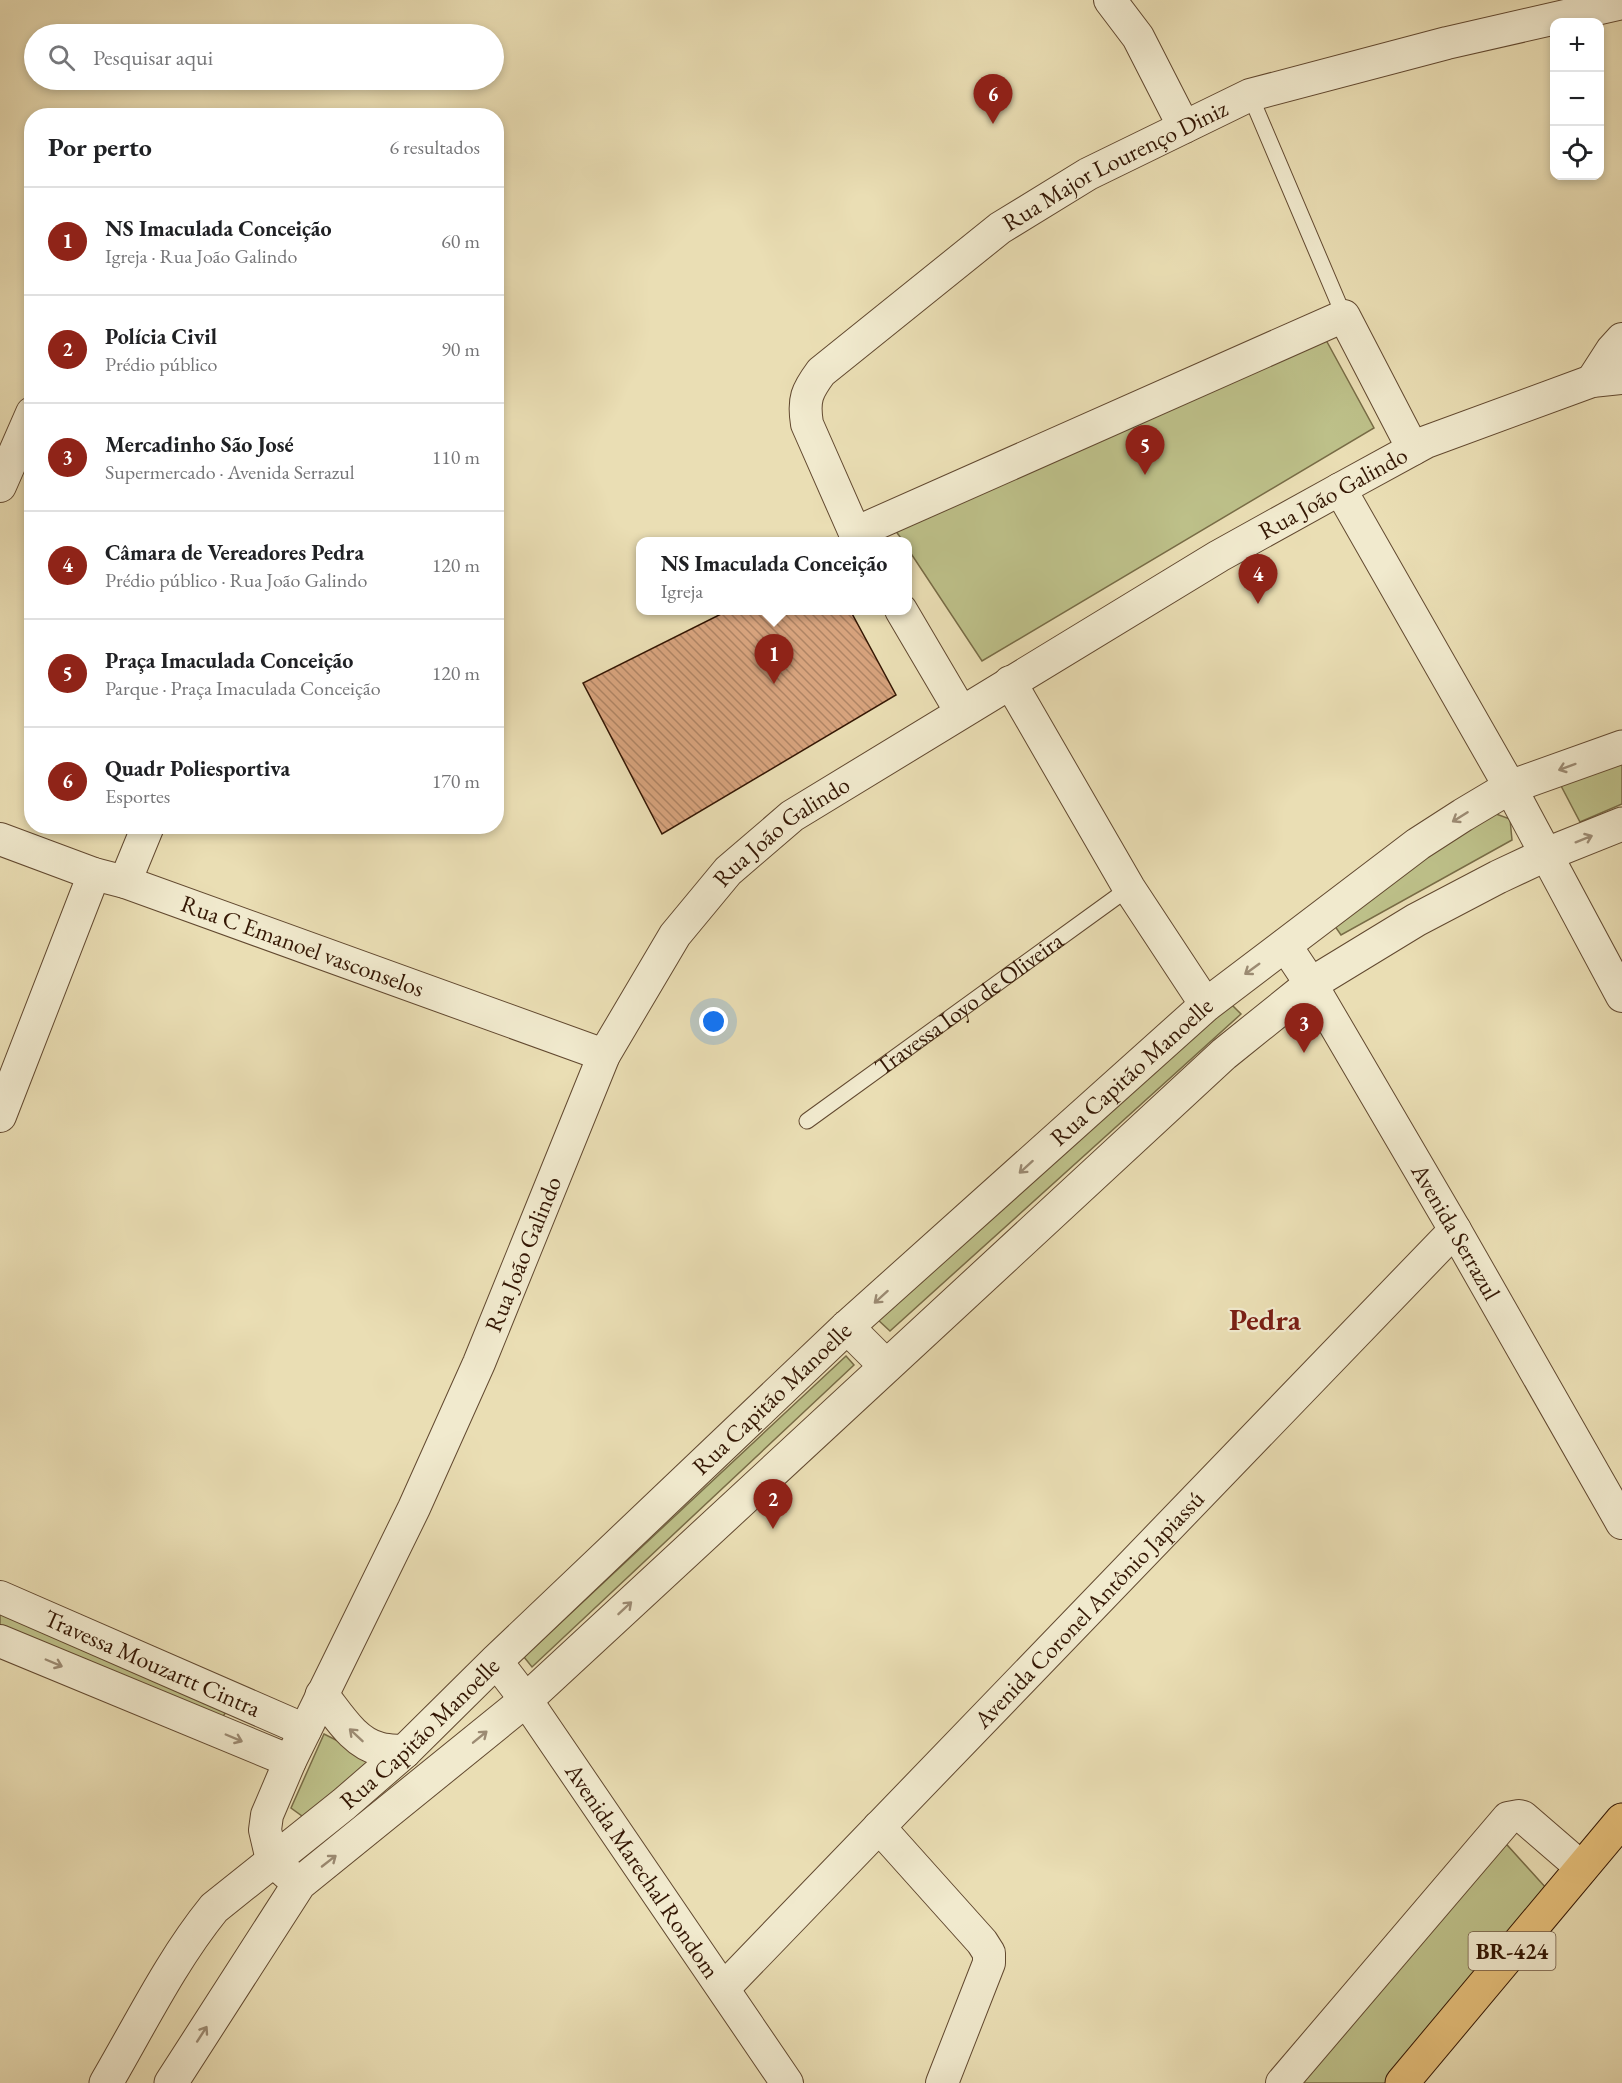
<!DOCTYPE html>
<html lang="pt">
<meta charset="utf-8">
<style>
:root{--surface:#fff;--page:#f2f2f2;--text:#202124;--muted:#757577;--line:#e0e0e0;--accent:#8f2418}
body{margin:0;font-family:"EB Garamond",serif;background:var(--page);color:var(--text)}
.controls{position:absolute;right:18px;top:18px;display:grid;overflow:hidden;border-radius:12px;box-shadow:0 3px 9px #0003}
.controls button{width:54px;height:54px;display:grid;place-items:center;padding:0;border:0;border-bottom:2px solid var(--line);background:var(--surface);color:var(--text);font:30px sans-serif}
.you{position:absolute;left:714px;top:1022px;width:21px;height:21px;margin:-15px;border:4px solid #fff;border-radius:50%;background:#1a73e8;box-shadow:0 0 0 9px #1a73e833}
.badge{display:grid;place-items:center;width:39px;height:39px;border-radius:50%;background:var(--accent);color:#fff;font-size:20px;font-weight:700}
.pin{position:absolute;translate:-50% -50px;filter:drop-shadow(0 2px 3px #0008)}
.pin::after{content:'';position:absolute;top:32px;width:21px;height:18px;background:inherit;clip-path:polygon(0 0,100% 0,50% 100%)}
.popup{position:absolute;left:636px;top:537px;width:276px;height:78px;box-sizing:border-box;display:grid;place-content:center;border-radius:12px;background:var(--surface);filter:drop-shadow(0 2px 4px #0005);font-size:20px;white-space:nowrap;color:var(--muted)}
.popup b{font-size:22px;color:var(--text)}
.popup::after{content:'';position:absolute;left:50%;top:100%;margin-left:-12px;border:12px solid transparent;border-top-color:var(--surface)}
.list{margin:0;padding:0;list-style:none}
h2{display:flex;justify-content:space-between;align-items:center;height:78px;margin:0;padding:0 24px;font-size:26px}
h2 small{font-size:20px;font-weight:400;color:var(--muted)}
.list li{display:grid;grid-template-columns:39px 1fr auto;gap:18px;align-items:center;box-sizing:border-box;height:108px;padding:0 24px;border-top:2px solid var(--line)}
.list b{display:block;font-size:22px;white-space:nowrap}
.list p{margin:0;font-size:20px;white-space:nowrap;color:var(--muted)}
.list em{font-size:20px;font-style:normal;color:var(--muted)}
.icon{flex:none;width:33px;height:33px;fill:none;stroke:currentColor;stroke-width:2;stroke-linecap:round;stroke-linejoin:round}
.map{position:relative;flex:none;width:1622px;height:2083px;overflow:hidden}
.search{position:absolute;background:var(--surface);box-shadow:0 3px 9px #0003;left:24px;top:24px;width:480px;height:66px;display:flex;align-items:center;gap:15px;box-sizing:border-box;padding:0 21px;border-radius:33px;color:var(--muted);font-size:22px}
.panel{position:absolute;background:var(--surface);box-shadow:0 3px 9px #0003;left:24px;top:108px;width:480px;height:726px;border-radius:24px}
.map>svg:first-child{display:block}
.green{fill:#bdc089;stroke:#786c46;stroke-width:1.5}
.building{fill:url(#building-back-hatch);stroke:#341704;stroke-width:1.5}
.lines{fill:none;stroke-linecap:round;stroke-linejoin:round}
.service-casing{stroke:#624930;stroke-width:17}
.minor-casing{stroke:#624930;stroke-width:34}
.tertiary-casing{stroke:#624930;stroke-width:35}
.primary-casing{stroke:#341704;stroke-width:35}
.service{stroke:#f1eace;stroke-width:15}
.minor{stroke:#f1eace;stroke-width:32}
.tertiary{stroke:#f1eace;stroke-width:33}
.primary{stroke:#e5bf7a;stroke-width:33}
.oneway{stroke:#9c8b73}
.labels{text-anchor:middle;stroke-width:4.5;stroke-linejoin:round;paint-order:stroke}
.shield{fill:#f1eace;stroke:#6d5641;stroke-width:1.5}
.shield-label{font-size:22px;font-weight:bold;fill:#341704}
.street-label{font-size:24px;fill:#341704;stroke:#f1eace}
.district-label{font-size:30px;font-weight:bold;fill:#7a1f14;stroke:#f1eace}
</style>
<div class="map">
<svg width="1622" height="2083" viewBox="0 0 1622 2083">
<defs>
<pattern id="building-back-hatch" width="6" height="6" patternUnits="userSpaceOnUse" patternTransform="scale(1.5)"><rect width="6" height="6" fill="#d7a37d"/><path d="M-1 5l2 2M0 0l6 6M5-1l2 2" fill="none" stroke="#af8464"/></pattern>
</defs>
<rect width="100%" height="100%" fill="#eadeb4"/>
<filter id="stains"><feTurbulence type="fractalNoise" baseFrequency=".00333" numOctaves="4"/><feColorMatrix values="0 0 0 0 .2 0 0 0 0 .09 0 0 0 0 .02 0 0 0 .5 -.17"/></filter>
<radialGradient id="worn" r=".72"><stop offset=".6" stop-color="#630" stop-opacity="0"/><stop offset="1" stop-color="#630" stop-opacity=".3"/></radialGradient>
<path class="green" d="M1320,329L1374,428L982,661L908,549V542L903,541L890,523Z
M1622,762V804L1580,822L1559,782Z
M1485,810L1510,819L1512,840L1341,935L1330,919Z
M1226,999L1241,1014L890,1331L876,1318Z
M846,1356L854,1365L532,1667L524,1657Z
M0,1602L232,1703L222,1718L0,1629Z
M324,1734L374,1759L309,1821L291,1808Z
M1499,1836L1547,1889L1387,2083H1285Z"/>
<path class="building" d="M729,610H850L896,695L662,834L583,683Z"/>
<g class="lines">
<defs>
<g id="service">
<path d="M1250,95L1344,316"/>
<path id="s1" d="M807,1121L1129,888"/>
</g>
<g id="minor">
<path d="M1110,0L1138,37L1184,127"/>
<path d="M1592,381L1612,350L1622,339"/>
<path d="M0,486L32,413"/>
<path d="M1340,489L1510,787L1622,996"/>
<path id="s2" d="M855,533L807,424C803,399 807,391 821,372L1000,228L1088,174L1250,95L1447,43L1622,3"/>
<path d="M860,542L855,533L1344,316L1413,449"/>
<path d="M901,610L961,712"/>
<path d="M1010,682L1129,888L1206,1005"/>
<path id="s3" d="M0,839L94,874L125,882L604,1055"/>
<path d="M125,882L148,826"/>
<path id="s4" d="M1285,945L1311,984L1455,1230L1622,1523"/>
<path d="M0,1116L94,874"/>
<path id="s5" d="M0,1597L305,1730"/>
<path d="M0,1641L290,1761"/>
<path id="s6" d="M496,1661L526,1700L787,2083"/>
<path d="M879,1827L982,1942L989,1953V1963L942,2083"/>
<path id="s7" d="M299,1884L272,1860L265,1830L267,1815L290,1761L414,1508L479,1363L604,1055L675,935L728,871L792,816L1219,556L1340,489L1426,442L1592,381L1622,378"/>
<path id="s8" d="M724,1988L1455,1230"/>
<path d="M1282,2083L1508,1818L1519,1816L1523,1817L1582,1868"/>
</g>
<g id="tertiary">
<path d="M847,1327L886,1366"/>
<path d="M322,1695C338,1715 354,1743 380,1749C387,1751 396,1751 404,1752"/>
<path id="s9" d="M106,2083C140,2025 171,1961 214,1908L344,1804L404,1752L496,1661L847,1327L1206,1005L1418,844L1463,815L1510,787L1622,747"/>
<path d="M171,2083L299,1884L526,1700L1224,1054L1311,984L1416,920L1498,877L1547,854L1622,824"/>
</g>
<path id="primary" d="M1402,2083L1622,1820"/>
</defs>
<use href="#service" class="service-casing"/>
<use href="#minor" class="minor-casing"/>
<use href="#tertiary" class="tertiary-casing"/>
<use href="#primary" class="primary-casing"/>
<use href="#service" class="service"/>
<use href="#minor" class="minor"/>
<use href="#tertiary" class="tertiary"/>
<use href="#primary" class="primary"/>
</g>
<defs><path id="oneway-shaft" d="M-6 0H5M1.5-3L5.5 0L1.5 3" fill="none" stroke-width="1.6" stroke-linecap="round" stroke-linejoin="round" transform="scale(1.5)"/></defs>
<g class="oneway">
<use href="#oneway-shaft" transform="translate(1567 767) rotate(160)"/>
<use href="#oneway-shaft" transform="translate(1460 817) rotate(148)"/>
<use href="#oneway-shaft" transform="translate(1584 839) rotate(-22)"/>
<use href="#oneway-shaft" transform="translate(1252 969) rotate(144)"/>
<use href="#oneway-shaft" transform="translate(1026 1167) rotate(138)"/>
<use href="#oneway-shaft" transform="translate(881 1297) rotate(138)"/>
<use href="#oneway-shaft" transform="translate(625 1608) rotate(-43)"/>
<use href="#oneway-shaft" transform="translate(54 1663) rotate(23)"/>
<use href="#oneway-shaft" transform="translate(356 1735) rotate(-137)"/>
<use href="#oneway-shaft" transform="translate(480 1737) rotate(-39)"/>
<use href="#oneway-shaft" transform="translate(234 1738) rotate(23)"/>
<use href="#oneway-shaft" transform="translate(329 1861) rotate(-38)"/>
<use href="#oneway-shaft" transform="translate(202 2034) rotate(-57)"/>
</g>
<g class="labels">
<rect class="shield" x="1468.5" y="1932" width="87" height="38" rx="4.5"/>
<g class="shield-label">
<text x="1512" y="1959">BR-424</text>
</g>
<g class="street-label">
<text dy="8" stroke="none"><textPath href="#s2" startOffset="536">Rua Major Lourenço Diniz</textPath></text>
<text dy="8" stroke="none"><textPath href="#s7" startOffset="1851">Rua João Galindo</textPath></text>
<text dy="8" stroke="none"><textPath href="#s7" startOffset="1203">Rua João Galindo</textPath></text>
<text dy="8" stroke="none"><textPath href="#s3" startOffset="321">Rua C Emanoel vasconselos</textPath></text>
<text dy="8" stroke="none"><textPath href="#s1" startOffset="200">Travessa Ioyo de Oliveira</textPath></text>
<text dy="8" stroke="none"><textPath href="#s9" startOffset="1448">Rua Capitão Manoelle</textPath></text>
<text dy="8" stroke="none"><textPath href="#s4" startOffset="334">Avenida Serrazul</textPath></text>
<text dy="8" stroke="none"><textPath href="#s7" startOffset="699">Rua João Galindo</textPath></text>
<text dy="8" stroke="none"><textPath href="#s9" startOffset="962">Rua Capitão Manoelle</textPath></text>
<text dy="8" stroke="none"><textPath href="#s8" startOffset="526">Avenida Coronel Antônio Japiassú</textPath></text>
<text dy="8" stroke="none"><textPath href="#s5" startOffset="166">Travessa Mouzartt Cintra</textPath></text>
<text dy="8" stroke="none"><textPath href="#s9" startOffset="476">Rua Capitão Manoelle</textPath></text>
<text dy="8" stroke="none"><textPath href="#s6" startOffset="256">Avenida Marechal Rondom</textPath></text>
</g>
<g class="district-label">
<text x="1265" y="1330">Pedra</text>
</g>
</g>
<rect width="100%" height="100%" filter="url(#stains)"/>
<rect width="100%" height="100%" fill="url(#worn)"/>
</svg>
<div class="controls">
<button>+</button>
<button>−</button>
<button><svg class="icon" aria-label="locate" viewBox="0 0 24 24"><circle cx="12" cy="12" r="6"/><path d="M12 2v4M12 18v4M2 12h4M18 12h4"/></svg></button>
</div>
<div class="you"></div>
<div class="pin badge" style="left:774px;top:684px">1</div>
<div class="popup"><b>NS Imaculada Conceição</b>Igreja</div>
<div class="pin badge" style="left:773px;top:1529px">2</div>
<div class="pin badge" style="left:1304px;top:1053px">3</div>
<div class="pin badge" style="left:1258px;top:604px">4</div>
<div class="pin badge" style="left:1145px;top:475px">5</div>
<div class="pin badge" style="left:993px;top:124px">6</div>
<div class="search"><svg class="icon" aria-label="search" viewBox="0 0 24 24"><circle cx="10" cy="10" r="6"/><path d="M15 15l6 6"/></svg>Pesquisar aqui</div>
<section class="panel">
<h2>Por perto<small>6 resultados</small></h2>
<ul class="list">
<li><span class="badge">1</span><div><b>NS Imaculada Conceição</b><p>Igreja · Rua João Galindo</p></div><em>60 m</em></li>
<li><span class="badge">2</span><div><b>Polícia Civil</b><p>Prédio público</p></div><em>90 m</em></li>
<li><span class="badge">3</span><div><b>Mercadinho São José</b><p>Supermercado · Avenida Serrazul</p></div><em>110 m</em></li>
<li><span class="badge">4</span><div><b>Câmara de Vereadores Pedra</b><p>Prédio público · Rua João Galindo</p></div><em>120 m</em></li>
<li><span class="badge">5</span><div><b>Praça Imaculada Conceição</b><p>Parque · Praça Imaculada Conceição</p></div><em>120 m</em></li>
<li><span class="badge">6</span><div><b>Quadr Poliesportiva</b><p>Esportes</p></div><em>170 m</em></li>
</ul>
</section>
</div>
